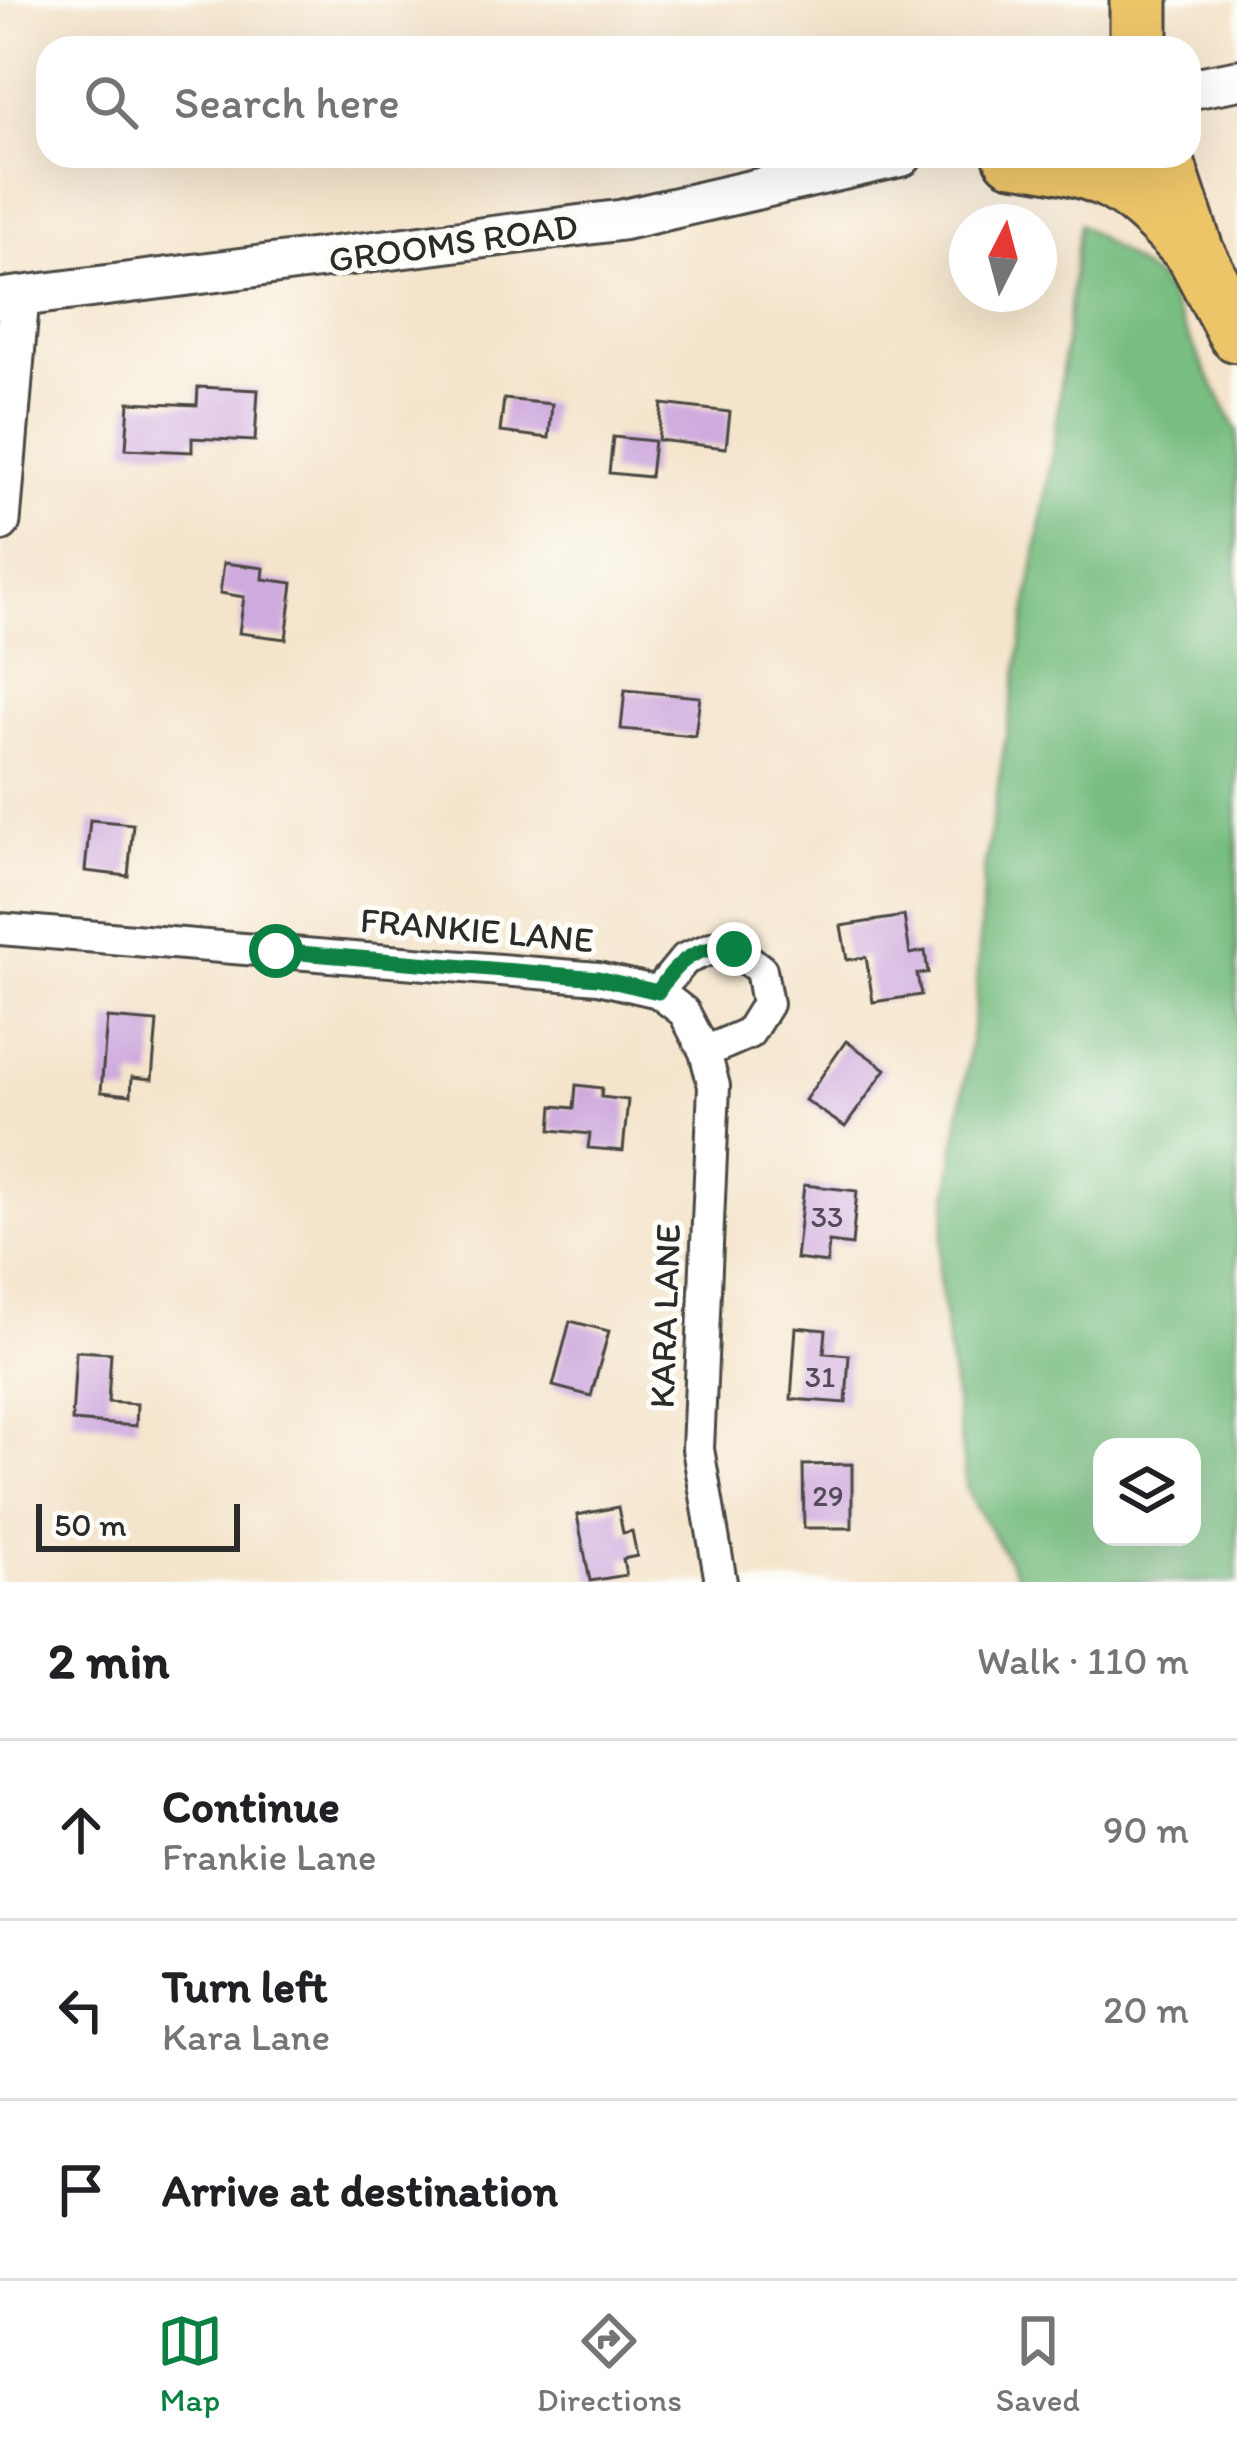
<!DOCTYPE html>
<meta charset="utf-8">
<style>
:root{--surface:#fff;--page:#f2f2f2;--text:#202124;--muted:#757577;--line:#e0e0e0;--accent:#0b8043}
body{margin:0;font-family:Itim,sans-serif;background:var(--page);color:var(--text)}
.controls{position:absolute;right:36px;bottom:36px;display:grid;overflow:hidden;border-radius:24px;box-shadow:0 12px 48px #0002}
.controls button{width:108px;height:108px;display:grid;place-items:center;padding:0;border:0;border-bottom:3px solid var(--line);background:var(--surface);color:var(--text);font:60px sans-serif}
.compass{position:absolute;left:949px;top:204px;width:108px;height:108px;border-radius:50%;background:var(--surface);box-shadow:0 12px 48px #0002;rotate:6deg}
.scale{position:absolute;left:36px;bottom:30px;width:204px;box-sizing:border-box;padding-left:12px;border:6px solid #2b2b2b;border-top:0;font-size:33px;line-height:42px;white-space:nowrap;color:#2b2b2b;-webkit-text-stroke:9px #fdfcf7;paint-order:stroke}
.stop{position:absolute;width:36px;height:36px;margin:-27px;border:9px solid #0b8043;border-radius:50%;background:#fff}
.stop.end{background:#0b8043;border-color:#fff;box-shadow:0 3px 12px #0008}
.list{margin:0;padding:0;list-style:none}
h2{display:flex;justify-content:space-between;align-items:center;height:156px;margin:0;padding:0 48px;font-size:51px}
h2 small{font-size:39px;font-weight:400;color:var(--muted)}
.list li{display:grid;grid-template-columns:78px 1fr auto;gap:36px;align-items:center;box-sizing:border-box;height:180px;padding:0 48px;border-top:3px solid var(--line)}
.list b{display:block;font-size:45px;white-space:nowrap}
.list p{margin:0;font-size:39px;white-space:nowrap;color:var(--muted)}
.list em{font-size:39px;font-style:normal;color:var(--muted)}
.icon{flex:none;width:66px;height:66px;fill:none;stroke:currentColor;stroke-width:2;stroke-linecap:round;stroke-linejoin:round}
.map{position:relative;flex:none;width:1237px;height:1582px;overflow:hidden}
.search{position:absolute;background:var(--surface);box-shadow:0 12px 48px #0002;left:36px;right:36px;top:36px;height:132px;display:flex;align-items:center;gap:30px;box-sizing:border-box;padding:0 42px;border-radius:36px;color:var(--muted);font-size:45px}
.sheet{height:696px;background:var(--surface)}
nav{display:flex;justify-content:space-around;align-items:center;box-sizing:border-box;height:168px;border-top:3px solid var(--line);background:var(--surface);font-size:33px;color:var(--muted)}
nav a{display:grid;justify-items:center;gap:6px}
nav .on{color:var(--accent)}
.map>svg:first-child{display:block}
.forest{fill:#78bd81;stroke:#527456;stroke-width:3;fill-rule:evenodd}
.building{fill:#cfaade}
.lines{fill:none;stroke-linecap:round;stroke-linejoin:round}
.minor-casing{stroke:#494743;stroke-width:36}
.tertiary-casing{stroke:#494743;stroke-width:45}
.motorway-casing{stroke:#494743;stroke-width:63}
.minor{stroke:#fff;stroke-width:30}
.tertiary{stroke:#fff;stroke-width:39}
.motorway{stroke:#edc569;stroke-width:57}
.route{stroke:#0b8043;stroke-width:15}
.labels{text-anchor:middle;stroke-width:10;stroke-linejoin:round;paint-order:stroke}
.number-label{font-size:30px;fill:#544b58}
.street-label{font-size:36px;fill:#2b2b2b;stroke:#fdfcf7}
</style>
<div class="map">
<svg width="1237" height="1582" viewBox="0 0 1237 1582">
<rect width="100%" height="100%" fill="#fdfcf7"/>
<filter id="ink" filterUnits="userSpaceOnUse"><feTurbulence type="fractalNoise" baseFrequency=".00833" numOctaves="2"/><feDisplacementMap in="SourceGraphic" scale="24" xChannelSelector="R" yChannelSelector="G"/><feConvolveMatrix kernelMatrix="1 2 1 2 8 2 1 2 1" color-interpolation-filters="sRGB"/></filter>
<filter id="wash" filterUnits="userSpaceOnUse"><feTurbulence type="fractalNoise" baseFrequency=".004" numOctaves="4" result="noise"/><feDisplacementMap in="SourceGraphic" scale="48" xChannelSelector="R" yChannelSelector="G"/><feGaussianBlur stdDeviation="2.7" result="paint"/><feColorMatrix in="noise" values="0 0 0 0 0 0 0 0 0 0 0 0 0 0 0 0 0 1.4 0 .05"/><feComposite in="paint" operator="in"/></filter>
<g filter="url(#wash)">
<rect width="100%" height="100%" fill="#f4e4cb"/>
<path class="forest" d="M1079,224L1160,281L1237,431V1582H1021L967,1491L938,1269L976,1001L984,871L1053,450ZM1102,1447H1192V1537H1102Z"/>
<g id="blocks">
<path class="building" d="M198,387L258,390L255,441L192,438V452L126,449L129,402L197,405Z
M504,399L552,404L549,438L500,432Z
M662,404L730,412L726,448L658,440Z
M613,437L654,441L650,477L609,473Z
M224,563L264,568L263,579L293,583L286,639L239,633L244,597L220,593Z
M625,690L700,697L695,736L621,729Z
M90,820L133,824L128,876L85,871Z
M904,916L910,954L925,951L928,973L917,974L921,995L873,1002L866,957L847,960L841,926Z
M107,1018L157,1022L152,1079L132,1077L131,1095L101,1092Z
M846,1041L886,1069L845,1127L805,1100Z
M576,1085L602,1088L601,1097L628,1100L623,1151L588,1148L590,1134L551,1130L553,1106L574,1108Z
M804,1185L857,1191L852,1245L829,1242L827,1263L796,1259Z
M570,1321L609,1331L591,1396L553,1386Z
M796,1327L826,1330L824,1353L849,1355L846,1403L791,1399Z
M76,1351L111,1353L108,1402L137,1404L136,1426L72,1421Z
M852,1464V1528H804L803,1465Z
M618,1507L623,1533L632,1531L637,1556L623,1559L626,1575L590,1581L577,1515Z"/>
</g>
</g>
<g filter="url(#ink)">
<use href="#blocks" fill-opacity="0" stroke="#494743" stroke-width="3"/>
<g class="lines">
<defs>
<path id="minor" d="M0,929L598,978L658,992
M717,946L734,949L761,970L767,1004L749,1033L705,1052L684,1012L658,992L685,959Z
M705,1052L714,1086L698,1449L721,1582"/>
<path id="tertiary" d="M1189,89L1237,80
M0,299L622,220L902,156
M0,521L19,297"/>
<path id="motorway" d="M1139,48V0
M1013,156C1111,169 1129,182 1195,253
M1163,156L1195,253L1237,333"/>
</defs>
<use href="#minor" class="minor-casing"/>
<use href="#tertiary" class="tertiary-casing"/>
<use href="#motorway" class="motorway-casing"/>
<use href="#minor" class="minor"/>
<use href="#tertiary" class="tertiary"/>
<use href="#motorway" class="motorway"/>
</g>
</g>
<g class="lines" filter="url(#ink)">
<path class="route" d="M276,951L598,978L658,992C676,962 698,943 734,949"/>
</g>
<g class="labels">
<g class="number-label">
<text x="827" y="1227">33</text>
<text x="820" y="1387">31</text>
<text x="828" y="1506">29</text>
</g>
<g class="street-label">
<text transform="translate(453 242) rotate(-8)" y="13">GROOMS ROAD</text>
<text transform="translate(477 929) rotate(5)" y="13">FRANKIE LANE</text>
<text transform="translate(664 1316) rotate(-88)" y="13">KARA LANE</text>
</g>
</g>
</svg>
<div class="controls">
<button><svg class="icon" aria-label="layers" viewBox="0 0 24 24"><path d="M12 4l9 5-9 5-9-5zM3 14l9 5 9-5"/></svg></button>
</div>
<svg class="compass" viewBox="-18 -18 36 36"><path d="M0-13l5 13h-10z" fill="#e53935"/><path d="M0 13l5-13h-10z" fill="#757577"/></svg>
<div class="scale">50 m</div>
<div class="stop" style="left:276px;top:951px"></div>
<div class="stop end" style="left:734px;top:949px"></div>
<div class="search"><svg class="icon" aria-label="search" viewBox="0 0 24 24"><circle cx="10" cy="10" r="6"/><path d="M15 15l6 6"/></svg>Search here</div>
</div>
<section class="sheet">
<h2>2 min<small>Walk · 110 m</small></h2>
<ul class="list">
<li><svg class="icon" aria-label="ahead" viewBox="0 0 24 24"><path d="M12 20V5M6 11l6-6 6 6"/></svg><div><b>Continue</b><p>Frankie Lane</p></div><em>90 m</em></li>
<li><svg class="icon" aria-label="left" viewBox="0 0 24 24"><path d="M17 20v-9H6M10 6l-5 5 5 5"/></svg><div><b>Turn left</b><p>Kara Lane</p></div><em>20 m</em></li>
<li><svg class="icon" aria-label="arrive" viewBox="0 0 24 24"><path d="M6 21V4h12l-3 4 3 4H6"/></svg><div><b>Arrive at destination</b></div></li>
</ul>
</section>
<nav>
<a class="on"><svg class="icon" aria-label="map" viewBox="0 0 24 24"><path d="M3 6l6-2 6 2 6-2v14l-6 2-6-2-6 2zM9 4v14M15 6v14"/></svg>Map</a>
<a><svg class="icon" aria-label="directions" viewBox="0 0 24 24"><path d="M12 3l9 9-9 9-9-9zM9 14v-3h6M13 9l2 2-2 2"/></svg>Directions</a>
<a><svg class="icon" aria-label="saved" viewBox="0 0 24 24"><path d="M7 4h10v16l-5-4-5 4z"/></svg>Saved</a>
</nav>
